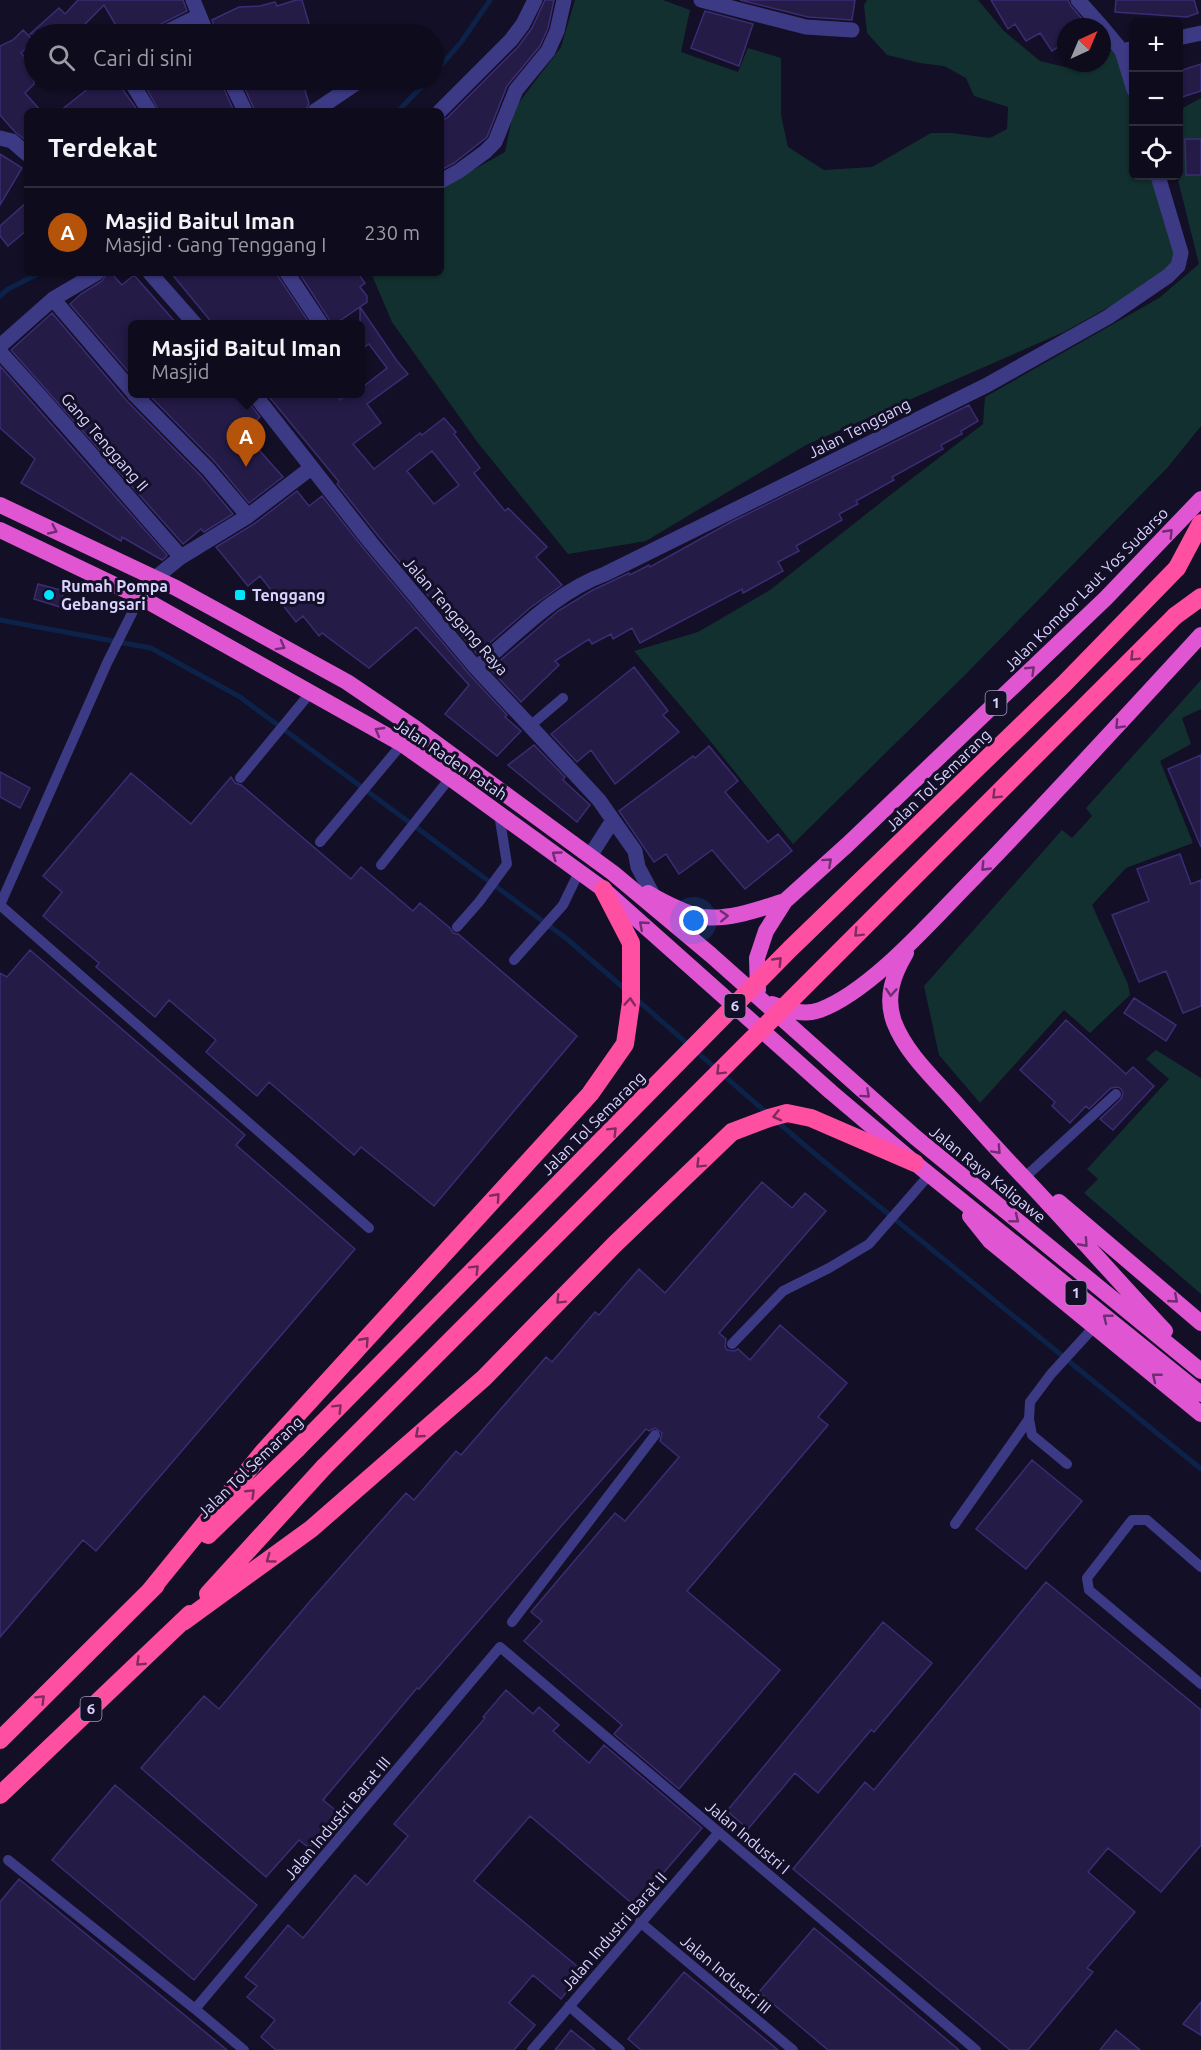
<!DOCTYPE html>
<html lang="id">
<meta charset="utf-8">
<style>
:root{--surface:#0e0b1c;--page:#171425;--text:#f1f3f6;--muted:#9b9ba3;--line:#2e2b3b;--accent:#b45309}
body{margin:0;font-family:Ubuntu,sans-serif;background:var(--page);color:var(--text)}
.controls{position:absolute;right:18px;top:18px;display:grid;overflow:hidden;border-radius:9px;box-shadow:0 2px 4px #0004}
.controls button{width:54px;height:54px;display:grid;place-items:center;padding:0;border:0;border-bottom:2px solid var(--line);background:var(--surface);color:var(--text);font:30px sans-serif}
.compass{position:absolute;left:1057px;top:18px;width:54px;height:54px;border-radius:50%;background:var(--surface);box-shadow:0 2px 4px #0004;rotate:44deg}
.you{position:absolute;left:694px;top:921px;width:21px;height:21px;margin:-15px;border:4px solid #fff;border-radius:50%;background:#1a73e8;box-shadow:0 0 0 9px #1a73e833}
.badge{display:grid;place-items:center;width:39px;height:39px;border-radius:50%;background:var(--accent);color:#fff;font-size:20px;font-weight:700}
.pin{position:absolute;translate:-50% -50px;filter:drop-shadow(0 2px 3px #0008)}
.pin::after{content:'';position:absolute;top:32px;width:21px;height:18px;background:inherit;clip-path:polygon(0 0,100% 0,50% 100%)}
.popup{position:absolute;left:128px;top:320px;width:237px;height:78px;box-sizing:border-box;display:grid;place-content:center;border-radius:9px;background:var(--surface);filter:drop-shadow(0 2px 4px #0005);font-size:20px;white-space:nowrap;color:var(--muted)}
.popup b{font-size:22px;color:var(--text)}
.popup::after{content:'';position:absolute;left:50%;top:100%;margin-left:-12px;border:12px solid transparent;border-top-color:var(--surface)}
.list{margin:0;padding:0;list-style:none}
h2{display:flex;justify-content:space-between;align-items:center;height:78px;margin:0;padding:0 24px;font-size:26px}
h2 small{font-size:20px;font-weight:400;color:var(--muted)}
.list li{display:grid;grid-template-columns:39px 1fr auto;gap:18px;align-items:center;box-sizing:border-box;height:90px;padding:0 24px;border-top:2px solid var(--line)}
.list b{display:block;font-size:22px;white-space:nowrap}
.list p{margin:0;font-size:20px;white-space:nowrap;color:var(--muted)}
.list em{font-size:20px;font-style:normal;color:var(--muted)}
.icon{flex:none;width:33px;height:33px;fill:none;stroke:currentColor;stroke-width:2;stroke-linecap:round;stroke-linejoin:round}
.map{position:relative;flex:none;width:1201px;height:2050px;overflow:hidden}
.search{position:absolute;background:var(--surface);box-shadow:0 2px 4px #0004;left:24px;top:24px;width:420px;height:66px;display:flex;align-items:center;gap:15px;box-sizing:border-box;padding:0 21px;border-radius:33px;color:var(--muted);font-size:22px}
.panel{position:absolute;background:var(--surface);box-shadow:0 2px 4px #0004;left:24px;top:108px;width:420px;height:168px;border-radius:9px}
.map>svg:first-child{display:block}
.green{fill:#12302f}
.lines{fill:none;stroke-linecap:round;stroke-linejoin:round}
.stream{stroke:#0c2248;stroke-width:5}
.building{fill:#241b47;stroke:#3b2d73;stroke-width:1.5;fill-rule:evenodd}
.service{stroke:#3d3a85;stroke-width:10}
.minor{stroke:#3d3a85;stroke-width:15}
.trunk{stroke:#e055d1;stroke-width:16}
.motorway{stroke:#ff4fa3;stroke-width:18}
.motorway-bridge{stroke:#ff4fa3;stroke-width:18}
.oneway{stroke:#6f2e73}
.oneway2{stroke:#7d2c5e}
.poi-dot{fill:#00e5ff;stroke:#130f26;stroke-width:2}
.labels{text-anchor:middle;stroke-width:6;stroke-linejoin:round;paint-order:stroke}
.shield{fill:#130f26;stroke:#9e99be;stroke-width:1.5}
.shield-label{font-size:15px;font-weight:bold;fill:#d9d4ff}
.street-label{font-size:16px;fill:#d9d4ff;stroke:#130f26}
.poi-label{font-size:16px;font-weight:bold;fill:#d9d4ff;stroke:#130f26;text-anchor:start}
</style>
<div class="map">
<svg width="1201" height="2050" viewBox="0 0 1201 2050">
<rect width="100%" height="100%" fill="#130f26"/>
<path class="green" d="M575,0H663L690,10L681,52L738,72L748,48L781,58V115L788,147L824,170L872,167L931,133H952L990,138L1007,129L1008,107L974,96L966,78L944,66L920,63L887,55L867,33L864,5L867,0H978L1004,31L1040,61L1069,68L1076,63H1102V45L1133,63L1134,176H1158L1178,261L1161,278L1064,332L806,445L646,541L568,554L478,443L392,322L371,273H441V188L505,152L514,109L561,47Z
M1201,98V426L1168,467L965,675L793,844L711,742L634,651L698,632L770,590L889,496L983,424L985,397L1159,298L1199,264L1177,176L1179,110Z
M1201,680V709L1182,718L1191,744L1160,761L1193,843L1126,868L1092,905L1128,984L1130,995L1090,1033L1064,1010L980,1103L939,1055L924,986L1062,830L1072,838L1092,816L1086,808Z
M1156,1050L1201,1078V1294L1084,1193L1098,1179L1087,1169L1169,1079L1146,1059Z"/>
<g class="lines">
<path class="stream" d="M434,74L462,41L490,0
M398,111L428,80
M0,296L8,289L40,273
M0,620L151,648L240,697L567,939L626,990
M635,998L768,1114
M775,1120L821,1159L1201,1469"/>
</g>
<path class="building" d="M78,0H183L187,11L157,26L152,34H121L104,5L75,34H30L59,8L65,14Z
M296,0H302L312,34H217L212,20L239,7L260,6L275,2L277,6Z
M545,0H554L548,28L540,46L507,86L487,137L454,163L441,170V120L447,118L518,47L532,28Z
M740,0H855L852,20L808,17Z
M991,0H1068L1071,6L1089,27H1066V42L1052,51L1040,33L1026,41L1015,24L1008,29Z
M1116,0H1194L1198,13L1187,17L1115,12Z
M705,11L753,24L739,66L691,48Z
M23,30L34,41L21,53L34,67V84L25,93L41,111H27V141L15,132L0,115V46L13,40Z
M1201,64V91L1179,98V71Z
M99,80H116L138,111H60Z
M155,80H220L234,111H159L144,84Z
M241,80H302L309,104L306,109L299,111H255Z
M1185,139H1201V175H1186Z
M0,154L22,168L0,205Z
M27,202V230L8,246L0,236V226Z
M107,273H111L122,285L134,275L177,324H132V376L70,304L81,294L102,281Z
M171,273H277L279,278L310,324H213Z
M299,273H358L365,283L360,287L367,296V302L360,307L397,361L408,374L367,404L381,423L353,444L374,469L420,433L422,435L444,418L456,432L454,434L480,468L474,473L505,511L508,508L547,547L536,557L562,585L530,608L477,654L379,537L337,484L339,482L266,393H335L340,400L349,393H360V389L387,368L369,344L360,350V307L335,324H331L329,319ZM432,451L459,485L434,504L407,471Z
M52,313L127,401L201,476L233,514L204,532L201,529L183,544L11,350Z
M0,366L167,555L166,557L162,560L122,537L121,541L21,483L35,459L0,428Z
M147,393H235L246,406L249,403L260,417L243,432L283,477L249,503L215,462Z
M969,405L978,421L961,431L962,434L941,445L943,449L892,477L894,480L856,501L858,504L839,514L842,520L796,546L799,551L778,562L783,571L743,593L742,589L640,643L632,628L613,639L611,634L592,644L589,639L555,661L559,665L521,702L490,669L558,611L591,591L629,573L630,575L649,565L650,567L731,522Z
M297,491L309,506L322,496L364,549L469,674L507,715L505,717L521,731L497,756L445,714L469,685L416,627L369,668L322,633L319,636L303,616L296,622L260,576L248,586L216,547L254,524Z
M38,584L64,591L60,607L34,599Z
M634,667L668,711L663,715L679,732L615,784L591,750L577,762L551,734Z
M534,745L565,777L563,780L590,805L577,822L508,765Z
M709,746L738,781L725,792L768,842L778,834L792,851L745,889L712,850L679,874L666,854L654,862L619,811L693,756L695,758Z
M1201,755V847L1168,769Z
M0,772L30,788L20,808L0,797Z
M131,773L191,824L231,777L235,783L241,785L351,879L361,867L413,911L420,903L450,928L453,933L458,934L577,1036L434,1206L361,1147L354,1155L269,1082L257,1096L206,1052L216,1040L169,1000L155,1017L96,967L99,963L43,916L62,892L43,876Z
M1180,854L1191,884L1201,880V1006L1183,1013L1166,971L1139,982L1112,915L1149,901L1137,869Z
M30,950L245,1135L236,1145L355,1249L96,1551L83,1540L0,1637V973L7,977Z
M1134,998L1176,1025L1166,1041L1124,1013Z
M1066,1020L1126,1074L1133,1067L1154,1086L1113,1130L1100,1119L1121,1099L1123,1093L1121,1089L1118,1087L1111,1088L1089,1109L1086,1106L1070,1123L1052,1106L1055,1102L1020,1070Z
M762,1182L792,1208L805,1193L826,1211L719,1333L726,1339L725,1346L727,1350L734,1351L738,1349L750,1360L780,1325L847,1383L818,1417L828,1425L687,1591L780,1670L679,1789L614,1734L622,1725L524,1641L542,1621L531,1612L615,1513L625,1521L679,1457L660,1441L662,1433L655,1428L649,1431L646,1429L419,1689L417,1688L323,1800L339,1813L309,1848L299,1840L266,1877L141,1768L204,1696L219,1709L311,1600L406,1493L414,1500L456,1451L461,1455L546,1357L552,1362L595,1312L599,1315L639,1269L665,1293Z
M1032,1460L1082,1501L1026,1569L976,1529Z
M1046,1582L1201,1710V1845L1161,1892L1108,1848L1088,1872L1135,1912L1087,1968L1093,1972L1028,2050H1010L793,1869L865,1782L874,1790Z
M883,1622L932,1663L874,1732L871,1730L818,1793L795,1773L748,1829L727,1811Z
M506,1690L533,1714L539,1707L559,1725L553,1731L589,1763L604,1745L702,1828L635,1906L530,1816L474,1881L583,1971L561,1999L533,1975L509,2003L535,2025L514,2050H276L261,2037L275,2020L247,1997L257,1986L245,1977L288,1925L303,1938L355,1875L367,1885L408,1836L394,1824L485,1718L483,1717Z
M115,1785L257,1905L194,1980L52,1860Z
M19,1879L227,2050H0V1902Z
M814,1928L856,1963L959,2050H828L802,2028L759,1992Z
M684,1972L737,2016L778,2050H641L628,2039Z
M1201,2002V2035L1183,2024Z
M571,2030L595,2050H555Z
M1116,2030L1140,2050H1100Z"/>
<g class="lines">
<path class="service" d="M530,726L563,698
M240,778L311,692
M320,842L402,744
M381,865L450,778
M0,905L369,1228
M0,905L107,663L140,597
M457,927L479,902L507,864L499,814
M514,960L563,905L579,872
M1024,1178L1116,1094
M732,1344L783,1291L829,1268L869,1244L930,1174
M1067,1464L1032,1435L1029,1419L1030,1402L1051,1374L1094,1327
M955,1524L1029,1419
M1201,1567L1147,1520H1132L1087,1578L1089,1590L1201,1684
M512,1622L655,1435
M8,1860L195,2009L244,2050
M640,1922L793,2050
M569,2006L620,2050
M195,2009L500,1647L976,2050
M532,2050L719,1832"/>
<path class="minor" d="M193,0L207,34
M701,0L806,27L852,30
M1078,0L1102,27
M1102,27L1122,51L1134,48
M162,34L199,16
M1178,38L1201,33
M1122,51L1134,90
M130,80L149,111
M230,80L245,111
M315,111L355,84
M440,111L511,40L523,24L535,0
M0,138L12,141L27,154
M441,181L459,171L485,152L495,142L516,90L548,51L557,31L564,0
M150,273L195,324
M287,273L321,324
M53,299L132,391
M0,346L53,299L97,273
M0,352C62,419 121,489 181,557
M134,394L208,469L248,516
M254,394L371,543L476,668L599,800L613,820L590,856
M140,597L155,578L181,557L248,516L311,468
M476,668C516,635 555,592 605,574L987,385L1108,317L1168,276L1178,266L1181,253L1158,176
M613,820L635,851L638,867L654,897"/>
<path class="trunk" d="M0,505L176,588L347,682L415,728L613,873L711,955L915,1137L1201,1371
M0,530L140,597L402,744L450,778L603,889L831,1092L915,1163L1201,1394
M648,893C661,901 689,915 703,917C731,920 759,909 785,901
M906,953C893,975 885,997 894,1022C907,1056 938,1082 961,1109C984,1135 1008,1161 1032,1186C1077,1234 1120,1283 1165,1331
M758,990L757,958L766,931L785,901L847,845L1106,598L1201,499
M772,1004C788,1010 803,1016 820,1010C869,992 928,925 965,887C1045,805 1123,720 1201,635
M1059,1202L1201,1323
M970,1216L990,1241L1201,1414"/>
<path class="motorway" d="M1177,568L1201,523
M1175,616L1201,597
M208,1535L297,1449
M149,1592L264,1451L590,1094L625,1044L631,1002V943L603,889
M208,1594L324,1467
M183,1622L311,1529L484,1378L615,1244L732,1132L769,1118L787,1113L811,1118L915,1163
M0,1740L156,1585
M0,1795L190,1614"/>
<path class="motorway-bridge" d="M297,1449L790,949L1064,684L1177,568
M324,1467L1175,616"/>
</g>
<defs><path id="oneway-chevron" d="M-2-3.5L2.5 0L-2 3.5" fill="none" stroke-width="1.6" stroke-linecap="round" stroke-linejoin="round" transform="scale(1.5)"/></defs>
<g class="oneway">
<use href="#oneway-chevron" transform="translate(53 530) rotate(25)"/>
<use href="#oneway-chevron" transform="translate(1169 533) rotate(-46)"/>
<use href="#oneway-chevron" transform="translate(281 646) rotate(29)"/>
<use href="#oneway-chevron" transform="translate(1031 670) rotate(-44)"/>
<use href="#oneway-chevron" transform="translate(1119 725) rotate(133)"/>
<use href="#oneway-chevron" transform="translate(379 731) rotate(-150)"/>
<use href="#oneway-chevron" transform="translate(556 855) rotate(-144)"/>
<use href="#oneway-chevron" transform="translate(828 862) rotate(-42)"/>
<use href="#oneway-chevron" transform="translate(985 867) rotate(134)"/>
<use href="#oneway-chevron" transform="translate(724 916) rotate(-3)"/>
<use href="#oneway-chevron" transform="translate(643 925) rotate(-139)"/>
<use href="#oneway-chevron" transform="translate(891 992) rotate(94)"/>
<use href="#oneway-chevron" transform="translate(866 1094) rotate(42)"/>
<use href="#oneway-chevron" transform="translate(997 1150) rotate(47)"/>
<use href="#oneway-chevron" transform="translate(1015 1219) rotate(39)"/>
<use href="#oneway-chevron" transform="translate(1084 1243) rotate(48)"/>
<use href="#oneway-chevron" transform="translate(1174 1299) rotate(41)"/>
<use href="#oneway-chevron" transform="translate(1107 1318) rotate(-141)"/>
<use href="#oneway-chevron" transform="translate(1156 1377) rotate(-141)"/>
</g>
<g class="oneway2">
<use href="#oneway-chevron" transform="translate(1134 657) rotate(135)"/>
<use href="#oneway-chevron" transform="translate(996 795) rotate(135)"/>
<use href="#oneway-chevron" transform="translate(858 933) rotate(135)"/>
<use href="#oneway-chevron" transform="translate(778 961) rotate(-46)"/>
<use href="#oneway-chevron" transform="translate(630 1002) rotate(-86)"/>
<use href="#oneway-chevron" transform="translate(720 1071) rotate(135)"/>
<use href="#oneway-chevron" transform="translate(777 1116) rotate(166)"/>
<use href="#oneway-chevron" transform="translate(613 1131) rotate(-45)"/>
<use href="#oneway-chevron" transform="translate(700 1164) rotate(135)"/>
<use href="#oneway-chevron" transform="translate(496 1197) rotate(-48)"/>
<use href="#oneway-chevron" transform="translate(475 1269) rotate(-45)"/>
<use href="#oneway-chevron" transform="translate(560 1300) rotate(135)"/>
<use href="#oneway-chevron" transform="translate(365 1341) rotate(-48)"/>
<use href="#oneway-chevron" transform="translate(338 1408) rotate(-45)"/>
<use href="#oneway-chevron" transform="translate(419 1434) rotate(139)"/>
<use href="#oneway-chevron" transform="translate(251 1493) rotate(-44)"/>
<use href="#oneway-chevron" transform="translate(270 1559) rotate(144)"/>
<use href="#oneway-chevron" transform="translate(140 1662) rotate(136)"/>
<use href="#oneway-chevron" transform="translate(41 1699) rotate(-45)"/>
</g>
<g class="poi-dot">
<circle cx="49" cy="595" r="6"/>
<rect x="234" y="589" width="12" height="12" rx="3"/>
</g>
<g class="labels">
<g class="shield">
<rect x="985.5" y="691" width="21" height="24" rx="4.5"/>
<rect x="724.5" y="994" width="21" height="24" rx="4.5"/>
<rect x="1065.5" y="1281" width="21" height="24" rx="4.5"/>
<rect x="80.5" y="1697" width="21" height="24" rx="4.5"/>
</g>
<g class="shield-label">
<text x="996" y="708">1</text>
<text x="735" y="1011">6</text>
<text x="1076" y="1298">1</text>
<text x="91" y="1714">6</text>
</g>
<g class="street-label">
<text transform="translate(859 428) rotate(-27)" y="6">Jalan Tenggang</text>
<text transform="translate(105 442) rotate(49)" y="6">Gang Tenggang II</text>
<text transform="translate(1086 589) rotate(-45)" y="6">Jalan Komdor Laut Yos Sudarso</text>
<text transform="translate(456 616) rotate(49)" y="6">Jalan Tenggang Raya</text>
<text transform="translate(451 759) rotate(34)" y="6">Jalan Raden Patah</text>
<text transform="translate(938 780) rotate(-44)" y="6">Jalan Tol Semarang</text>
<text transform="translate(593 1123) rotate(-45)" y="6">Jalan Tol Semarang</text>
<text transform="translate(988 1174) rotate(39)" y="6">Jalan Raya Kaligawe</text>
<text transform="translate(250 1467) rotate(-44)" y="6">Jalan Tol Semarang</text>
<text transform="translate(337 1818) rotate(-50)" y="6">Jalan Industri Barat III</text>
<text transform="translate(748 1837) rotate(40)" y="6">Jalan Industri I</text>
<text transform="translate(614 1931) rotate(-49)" y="6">Jalan Industri Barat II</text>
<text transform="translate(726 1974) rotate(40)" y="6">Jalan Industri III</text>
</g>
<g class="poi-label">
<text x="61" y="592">Rumah Pompa<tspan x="61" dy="18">Gebangsari</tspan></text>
<text x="252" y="601">Tenggang</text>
</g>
</g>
</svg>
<div class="controls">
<button>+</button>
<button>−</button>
<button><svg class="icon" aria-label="locate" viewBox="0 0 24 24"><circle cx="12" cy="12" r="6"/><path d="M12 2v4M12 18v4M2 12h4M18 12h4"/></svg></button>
</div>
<svg class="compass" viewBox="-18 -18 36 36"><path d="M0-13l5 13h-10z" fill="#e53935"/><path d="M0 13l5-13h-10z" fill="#9b9ba3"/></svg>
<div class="you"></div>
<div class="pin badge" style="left:246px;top:467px">A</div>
<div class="popup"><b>Masjid Baitul Iman</b>Masjid</div>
<div class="search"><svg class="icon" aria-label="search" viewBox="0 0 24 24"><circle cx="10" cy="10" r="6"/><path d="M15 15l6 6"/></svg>Cari di sini</div>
<section class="panel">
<h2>Terdekat<small></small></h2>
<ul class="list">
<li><span class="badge">A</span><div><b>Masjid Baitul Iman</b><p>Masjid · Gang Tenggang I</p></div><em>230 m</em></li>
</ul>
</section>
</div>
